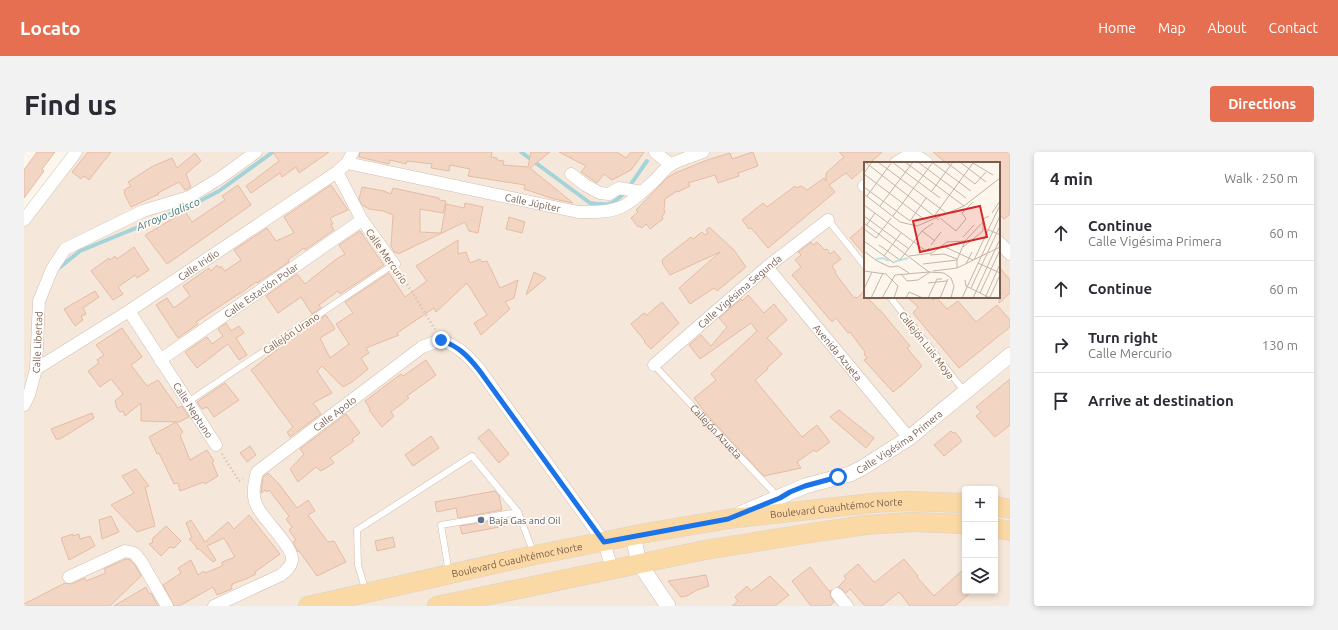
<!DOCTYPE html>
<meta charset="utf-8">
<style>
:root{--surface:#fff;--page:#f2f2f3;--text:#2b2b33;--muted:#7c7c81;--line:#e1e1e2;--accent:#e76f51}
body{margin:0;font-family:Ubuntu,sans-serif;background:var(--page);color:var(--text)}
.controls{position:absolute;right:12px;bottom:12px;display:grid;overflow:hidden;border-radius:4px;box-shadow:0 2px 6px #0003}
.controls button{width:36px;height:36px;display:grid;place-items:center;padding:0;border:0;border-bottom:1px solid var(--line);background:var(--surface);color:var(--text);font:20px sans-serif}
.stop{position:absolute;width:12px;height:12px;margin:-9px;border:3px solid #1a73e8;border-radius:50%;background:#fff}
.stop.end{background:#1a73e8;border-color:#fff;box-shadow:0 1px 4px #0008}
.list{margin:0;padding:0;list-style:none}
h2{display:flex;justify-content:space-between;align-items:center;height:52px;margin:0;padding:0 16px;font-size:17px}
h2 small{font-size:13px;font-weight:400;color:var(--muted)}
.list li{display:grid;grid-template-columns:26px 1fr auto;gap:12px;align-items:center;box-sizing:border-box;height:56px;padding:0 16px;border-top:1px solid var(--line)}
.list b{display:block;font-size:15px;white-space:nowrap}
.list p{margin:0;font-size:13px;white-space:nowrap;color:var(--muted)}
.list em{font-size:13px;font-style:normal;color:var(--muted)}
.icon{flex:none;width:22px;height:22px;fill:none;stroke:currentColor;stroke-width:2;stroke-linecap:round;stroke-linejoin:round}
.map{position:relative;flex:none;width:986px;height:454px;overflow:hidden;border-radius:4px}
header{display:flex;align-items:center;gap:24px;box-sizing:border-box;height:56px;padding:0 20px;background:var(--accent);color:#fff}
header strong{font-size:19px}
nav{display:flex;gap:22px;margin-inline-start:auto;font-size:14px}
.intro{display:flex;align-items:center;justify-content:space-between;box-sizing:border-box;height:96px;padding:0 24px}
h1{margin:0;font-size:28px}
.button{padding:10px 18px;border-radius:4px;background:var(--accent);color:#fff;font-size:14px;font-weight:700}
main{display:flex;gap:24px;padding:0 24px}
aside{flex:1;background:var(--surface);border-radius:4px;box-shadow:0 2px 6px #0003}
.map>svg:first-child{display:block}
.residential{fill:#f5e8da;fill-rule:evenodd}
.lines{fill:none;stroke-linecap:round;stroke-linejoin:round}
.stream{stroke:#a5d3da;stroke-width:4}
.building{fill:#f3d5c3;stroke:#e6bba3}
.service-casing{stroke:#d1beb0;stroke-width:7}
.minor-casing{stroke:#d1beb0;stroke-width:13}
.tertiary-casing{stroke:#d1beb0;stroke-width:16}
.primary-casing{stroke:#dad1cd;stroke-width:20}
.path{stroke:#d9b8a5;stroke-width:2.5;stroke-dasharray:1 3;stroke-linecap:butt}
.service{stroke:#fff;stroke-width:6}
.minor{stroke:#fff;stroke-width:12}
.tertiary{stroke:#fff;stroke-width:15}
.primary{stroke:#fbd9a5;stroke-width:19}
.route{stroke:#1a73e8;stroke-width:5}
.service-dot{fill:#5c6f8a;stroke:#fffaf3;stroke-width:1.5}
.labels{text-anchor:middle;stroke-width:3.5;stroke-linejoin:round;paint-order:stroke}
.street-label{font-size:10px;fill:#7a5c4d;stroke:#fffaf3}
.service-label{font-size:10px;fill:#4e5e75;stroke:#fffaf3;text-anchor:start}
.water-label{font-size:11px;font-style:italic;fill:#437c86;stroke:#fffaf3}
.inset-river{fill:none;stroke:#bfe3e8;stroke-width:2}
.inset-road{fill:none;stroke:#c5b3a7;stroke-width:1}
.view{fill:#d62828;fill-opacity:0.15;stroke:#d62828;stroke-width:2}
.inset-edge{fill:none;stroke:#7a5c4d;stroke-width:2}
</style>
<header>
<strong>Locato</strong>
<nav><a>Home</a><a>Map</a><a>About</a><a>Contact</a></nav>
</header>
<div class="intro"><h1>Find us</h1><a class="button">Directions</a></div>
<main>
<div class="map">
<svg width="986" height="454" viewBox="0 0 986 454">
<rect width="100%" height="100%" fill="#fdf6ec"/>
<path class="residential" d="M50,0H986V454H0V63ZM841,11H975V145H841ZM941,337H971V439H941Z"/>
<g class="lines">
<path class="stream" d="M497,0L566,51C572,52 578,53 585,52C599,48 614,21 623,9
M35,116L56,99L168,53L195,39L249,0"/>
</g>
<path class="building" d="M13,0H31L18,17L20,19L0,46V18Z
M64,0H87L65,28L60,24L57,27L48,20Z
M249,0H305L275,21L272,15L258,25L256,21L227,41L222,34L255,9Z
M336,0H468L467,5L473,6V8L480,9L479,13L504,15L507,0H526L506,16L549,51L530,47L500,37L501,33L444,24L446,17L426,13L425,19L407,16L408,12L383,9L382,12L366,8L365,12L335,5Z
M535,0H593L602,6L607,0H620L607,18L588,28L580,22L573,31L557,20L562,14Z
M729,0L734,14L714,21L715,24L694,31L691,23L664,31L666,34L654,40L653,39L641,47L640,58L641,60L638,65L639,67L626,77L622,72L618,76L615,74L614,75L607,66L614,60L612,58L643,26L651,21L683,8L706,1L708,7Z
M815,0H858L846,11H841V15L828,27L822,21L805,33L811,40L744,96L727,76L725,77L718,68L739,51L743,55L771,34L772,36L777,34L783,38L800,26L802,29V21L820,5Z
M909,0H986V62L980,67L975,62V11H922Z
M171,1L177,9L162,22L167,35L161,38L155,30L134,41L135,42L107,55L100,41L101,40L100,38L107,34L104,30L129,14L148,6L153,16Z
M214,33L227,53L143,112L121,83L135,75L151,65V63L161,59L168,70L201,48L198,44Z
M307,33L324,58L306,66L309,72L307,73L310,78L281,98L280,96L264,108L265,110L233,131L232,130L216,142V141L172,170L174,172L154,186L132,153L143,146L150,156L166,144L159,134L185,116L187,119L193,113L195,116L197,114L201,119L217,108L210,98L243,76L252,89L270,81L260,65Z
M338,35L360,39L367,42L369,36L415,46V48L422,49L419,61L396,57V80L417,81L422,52L440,56L441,51L459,55L454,81L445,79L441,70L374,102L373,100L371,101L367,94L369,63L359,59L345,57L338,53L335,47Z
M485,65L501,70L498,81L482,77Z
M841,73V103L826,86Z
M685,75L710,98L722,115L693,139L690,136L666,152L655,136L696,100L646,123L638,111L639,110L638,109L639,107L667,85L669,87L678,80L681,83L684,81L682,78Z
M336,79L360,113L316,142L314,139L295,153L297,156L288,162L277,145L254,161L242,144L273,122L281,132L311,108L321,102L315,93Z
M434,88V102L442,100L446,111L456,107L458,110L463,109L476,136L494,128L490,146L481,150L486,157L457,183L450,171L463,163L443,131L412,160L410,156L373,181L375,183L342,196L345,201L337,206L344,217L328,230L319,235L298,214L293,219L308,241L289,251L297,262L266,285L263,280L269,275L227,218L269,185L302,163L311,177L296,186L306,206L325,192L312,172L329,161L321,150L365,121L381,145L403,129L392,114Z
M787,90L789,93L793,90L801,98L803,97L806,102L810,99L817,107L808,114L812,120L811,121L830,146L831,145L833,146L839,140L841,145H843L855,158H856L886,194L883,196L898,214L878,233L869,240L840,208L843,206L840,202L841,200L826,180L824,181L812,166L808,170L768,123L777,115L771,108L777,103L774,100Z
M110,95L125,118L113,126L111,123L94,135L99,142L89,148L67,119L85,106L86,108L91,104L93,107Z
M975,115L986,128V141L975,151Z
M510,120L522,126L502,143Z
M71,139L75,145L59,156L62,162L57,164L59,168L51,174L40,157Z
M724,143L740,161L750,152L763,168L743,186L758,202L743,216L744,217L731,228L778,285L793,273L806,290L792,300L790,298L773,310L777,316L740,324L684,264L670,246L692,228L687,222L733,179L727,171L676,207L665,193L677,183L687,194L703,175L695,166L717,147L718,149Z
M883,145H906L909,148L912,145L923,157L934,149L952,170L973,153L986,168V175L935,216L889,161L894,155Z
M638,150L655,171L627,197L620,190L621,189L607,172L620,161L623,163Z
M202,171L207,179L215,174L220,181L212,186L223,203L215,208L204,192L173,216L161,200L183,185L188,192L199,184L194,177Z
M98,176L118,205L107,213L123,234L134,228L154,256L158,254L165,265L155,270L117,269V251L101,264L99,259L96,260L93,256L91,249L99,242L87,227L76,235L64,219L75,211L73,208L80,203L72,193Z
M402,208L412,223L383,244L385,246L367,260L370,264L358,275L345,258L346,257L341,249L377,222L379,224Z
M986,227V273L971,285L952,264L957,260L952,255Z
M201,231L215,248L190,265L183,255L178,257L173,250Z
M815,258L850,286L842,296L806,265Z
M68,261L70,266L36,287H32L27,277Z
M322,262L336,281L328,287L330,289L306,306L310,311L297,319L292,315L274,330L266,317L280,302L276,297Z
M152,270L159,280L156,283L166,308L183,298L190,309L188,310L194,324L181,332L180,330L156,339L154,331L150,332L135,301L133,302L125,285Z
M465,277L485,302L475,311L454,286Z
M927,279L929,281L931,280L938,289L920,304L910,293Z
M407,284L415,296L389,314L381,303Z
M226,294L232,303L223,310L216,301Z
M112,317L125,334L121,335L131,374L113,380L87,353L110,341L98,324Z
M244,321L255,332L273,356L284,348L291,359L284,363L304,390L310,389L322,410L293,424L275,399L274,400L269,390L272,388L265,378L268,375L262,367L265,364L245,338L243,340L241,338L237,341L239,325Z
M471,339L475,344L478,358L434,366L432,356L413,360L411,350Z
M225,363L256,402L231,420L232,422L222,427L208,432L209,433H207L208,437L193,443L189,435L155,454H150L139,433L157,421L154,416L167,408L174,423L180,419L181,421L198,414V410L211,405L200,386L183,394L192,408L189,410L175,397H173L171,393L165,387L168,386L162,371L167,368L181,390L204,370L210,377Z
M87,364L95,380L78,387L75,368Z
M480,367L481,374L438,382L436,374Z
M142,374L157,389L150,396L146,395L137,404L125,392L129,390L128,387Z
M49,382V384L55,382L56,387L66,384L71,394L45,408L37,386Z
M369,385L371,395L353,399L351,389Z
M102,407L106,408L111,413L117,424L86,454H0V452L41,431L48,432L61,426L62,429L82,421L80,417Z
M880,407L894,424L893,425L910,444L941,416V439H944L946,441L931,454H886L875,440L858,454H841L826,437L822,441L818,437L814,435L822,427L820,424L834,412L850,430H851Z
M786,415L805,439L807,438L806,444L810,450L806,454H787L768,429Z
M682,423L685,434L673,438L663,444L657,445L644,429Z
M746,424L765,443L751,454H708L714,449L711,445L723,434L727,439Z
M122,435L125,442L127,441L134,454H90Z"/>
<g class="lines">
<defs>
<g id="service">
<path d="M804,68L841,114"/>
<path d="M866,145L940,239"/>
<path id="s1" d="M630,213L755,346"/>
<path d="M164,250L370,112"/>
<path d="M425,421L417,373L494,360L510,402"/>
<path d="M342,440L334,413L333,378L448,304L494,360"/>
</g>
<g id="minor">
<path d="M631,0L647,13"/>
<path id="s2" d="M323,11L554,60C595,61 600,57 630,29C635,24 641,16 648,12C657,7 669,4 679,0"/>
<path d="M872,11C887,1 889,0 903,11"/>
<path d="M313,20L338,68L370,112"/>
<path d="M547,22L561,33L576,41L585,42L595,36L618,40"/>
<path d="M840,34L841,33"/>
<path d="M0,68L52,0"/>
<path d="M975,90L986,102"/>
<path id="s3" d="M743,115L885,286"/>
<path id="s4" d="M105,159L192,293"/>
<path id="s5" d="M136,208L338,68"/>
<path id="s6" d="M630,213L743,115L804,68"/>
<path id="s7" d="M12,217L105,159L313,20L323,11L329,0"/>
<path id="s8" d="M0,253L5,243L12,217L15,149L28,117L41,97L119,59L165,45L196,26L232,0"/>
<path d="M45,425L101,399L110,401L117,409L143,454"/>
<path d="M813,442L823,454"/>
<path id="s9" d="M190,454L257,423C262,419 267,415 268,408C270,396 240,368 234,356C227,345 230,332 233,320L398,195L417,188C435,195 443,203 455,217L580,390L588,417"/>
</g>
<g id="tertiary">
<path id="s10" d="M718,361L781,334L826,322L838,316L885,286L986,203"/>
<path d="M609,384L615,411L644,454"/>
</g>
<g id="primary">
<path d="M971,354L986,357"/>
<path d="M971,376L986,379"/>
<path id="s11" d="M284,454L511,403L622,381L704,367L848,351L882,349L941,351"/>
<path d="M413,454L681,398L800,379L842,373L888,370L941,372"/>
</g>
</defs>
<use href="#service" class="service-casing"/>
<use href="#minor" class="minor-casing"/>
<use href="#tertiary" class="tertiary-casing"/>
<use href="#primary" class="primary-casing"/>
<path class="path" d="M377,122L412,179
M198,302L215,329L219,327"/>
<use href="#service" class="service"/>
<use href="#minor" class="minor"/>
<use href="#tertiary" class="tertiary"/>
<use href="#primary" class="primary"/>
</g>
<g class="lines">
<path class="route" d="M417,188C435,195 443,203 455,218L580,390L704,367L756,346L766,340L781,334L814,325"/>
</g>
<circle class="service-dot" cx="457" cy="368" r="4"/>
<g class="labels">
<g class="street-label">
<text dy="4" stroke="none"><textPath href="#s2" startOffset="190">Calle Júpiter</textPath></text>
<text transform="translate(363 104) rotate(55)" y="4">Calle Mercurio</text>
<text dy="4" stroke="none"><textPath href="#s7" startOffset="193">Calle Iridio</textPath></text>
<text dy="4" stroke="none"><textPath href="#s5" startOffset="123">Calle Estación Polar</textPath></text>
<text dy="4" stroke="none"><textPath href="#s6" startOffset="113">Calle Vigésima Segunda</textPath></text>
<text transform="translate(267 181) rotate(-34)" y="4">Callejón Urano</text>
<text dy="4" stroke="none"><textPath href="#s8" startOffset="65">Calle Libertad</textPath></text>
<text transform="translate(903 193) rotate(52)" y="4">Callejón Luis Moya</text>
<text dy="4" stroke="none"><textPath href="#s3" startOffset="111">Avenida Azueta</textPath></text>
<text dy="4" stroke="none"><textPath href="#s4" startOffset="118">Calle Neptuno</textPath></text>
<text dy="4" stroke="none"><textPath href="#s9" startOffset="290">Calle Apolo</textPath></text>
<text dy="4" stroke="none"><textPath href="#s1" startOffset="91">Callejón Azueta</textPath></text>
<text dy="4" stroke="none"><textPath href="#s10" startOffset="174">Calle Vigésima Primera</textPath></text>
<text dy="4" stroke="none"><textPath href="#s11" startOffset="538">Boulevard Cuauhtémoc Norte</textPath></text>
<text dy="4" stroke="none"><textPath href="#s11" startOffset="214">Boulevard Cuauhtémoc Norte</textPath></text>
</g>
<g class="service-label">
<text x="465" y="372">Baja Gas and Oil</text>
</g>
<g class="water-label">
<text transform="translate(144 62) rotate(-23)" y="4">Arroyo Jalisco</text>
</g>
</g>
<g transform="translate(840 10)">
<rect width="136" height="136" fill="#fdf6ec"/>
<path class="inset-river" d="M12,97L19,96L25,99M30,100L44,96"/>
<path class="inset-road" d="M1,0L75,58M14,0L81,50M28,0L76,36M41,0L100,44M54,0L102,36M82,0L111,22L122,10M96,0L122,20M69,1L107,29M109,1L129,13M0,11L8,0M0,12L61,58M0,25L46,59L62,36M67,30L89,0M0,32L36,60L53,64L100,44L136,16M3,34L28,0M0,43L62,89L65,86M16,44L49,0M128,51L136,39M71,53L109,1M0,54L45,87M29,54L69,0M76,56L92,69L102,57L98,51L109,40M0,61L65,110M2,64L11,51M0,67L12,76L27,56M123,67L136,73M58,69L71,79M99,75L110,63M0,79L30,101M15,83L36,98L58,69L69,61M67,83L77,70M79,84L109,98M99,85L119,69V57L125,54M0,89L13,99L26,105L34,104L45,111M66,93L80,92L93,97M20,94L37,71M45,94L68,91L83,80L101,79M110,98L136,43M114,101L136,111M59,102L93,98M102,102L108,90M93,106V98L101,79L119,60M0,109L22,112L34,124L30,136M69,109L93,106L136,85M37,112L43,119L54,118L66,110M101,118L102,124L126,136M64,121L83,119M107,126L136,64M0,127L8,110M116,131L136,88M126,135L136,113M7,136L19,111M18,136L31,113L65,110L80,111L87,116L90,124L87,136M42,136L45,130L59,136M64,136L73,117H78M76,136L84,117M98,136L136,54M109,136L136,77M121,136L136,102"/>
<path class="view" d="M116,44L123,75L56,90L49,59Z"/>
<rect width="136" height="136" class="inset-edge"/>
</g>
</svg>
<div class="controls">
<button>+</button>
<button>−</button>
<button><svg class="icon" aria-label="layers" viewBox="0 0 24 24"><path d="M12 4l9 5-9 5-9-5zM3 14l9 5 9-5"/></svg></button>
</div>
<div class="stop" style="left:814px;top:325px"></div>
<div class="stop end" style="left:417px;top:188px"></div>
</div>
<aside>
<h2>4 min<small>Walk · 250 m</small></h2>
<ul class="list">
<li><svg class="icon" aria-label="ahead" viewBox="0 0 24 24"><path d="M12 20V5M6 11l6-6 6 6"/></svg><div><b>Continue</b><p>Calle Vigésima Primera</p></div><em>60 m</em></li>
<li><svg class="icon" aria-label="ahead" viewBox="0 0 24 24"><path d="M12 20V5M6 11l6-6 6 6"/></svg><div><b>Continue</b></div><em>60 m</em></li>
<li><svg class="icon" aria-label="right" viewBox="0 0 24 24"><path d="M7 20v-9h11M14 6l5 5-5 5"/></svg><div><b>Turn right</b><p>Calle Mercurio</p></div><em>130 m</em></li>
<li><svg class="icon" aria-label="arrive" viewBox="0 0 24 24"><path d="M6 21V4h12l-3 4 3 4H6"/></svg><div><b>Arrive at destination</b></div></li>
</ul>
</aside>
</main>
